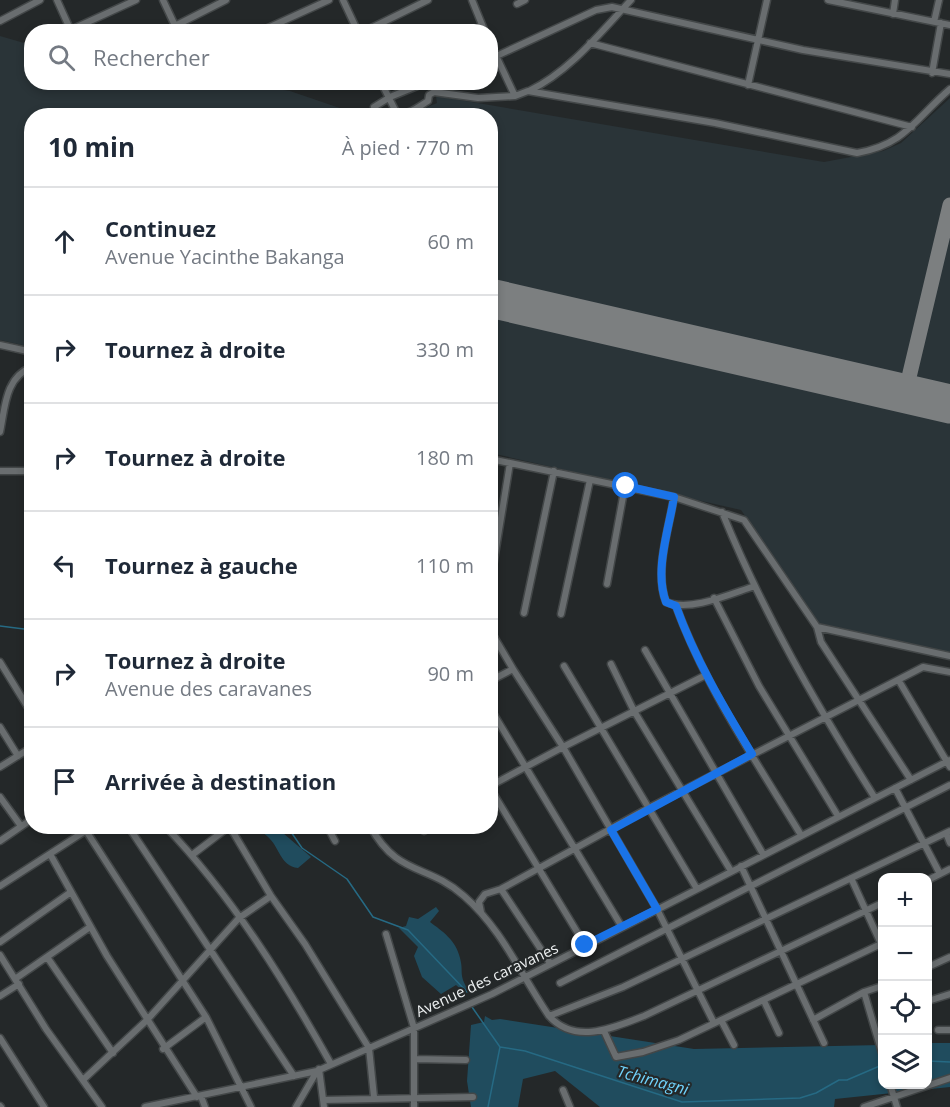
<!DOCTYPE html>
<html lang="fr">
<meta charset="utf-8">
<style>
:root{--surface:#fff;--page:#f6f6f7;--text:#1f2937;--muted:#747a83;--line:#e0e1e3}
body{margin:0;font-family:"Open Sans",sans-serif;background:var(--page);color:var(--text)}
.controls{position:absolute;right:18px;bottom:18px;display:grid;overflow:hidden;border-radius:12px;box-shadow:0 3px 9px #0003}
.controls button{width:54px;height:54px;display:grid;place-items:center;padding:0;border:0;border-bottom:2px solid var(--line);background:var(--surface);color:var(--text);font:30px sans-serif}
.stop{position:absolute;width:18px;height:18px;margin:-14px;border:4px solid #1a73e8;border-radius:50%;background:#fff}
.stop.end{background:#1a73e8;border-color:#fff;box-shadow:0 2px 6px #0008}
.list{margin:0;padding:0;list-style:none}
h2{display:flex;justify-content:space-between;align-items:center;height:78px;margin:0;padding:0 24px;font-size:26px}
h2 small{font-size:20px;font-weight:400;color:var(--muted)}
.list li{display:grid;grid-template-columns:39px 1fr auto;gap:18px;align-items:center;box-sizing:border-box;height:108px;padding:0 24px;border-top:2px solid var(--line)}
.list b{display:block;font-size:22px;white-space:nowrap}
.list p{margin:0;font-size:20px;white-space:nowrap;color:var(--muted)}
.list em{font-size:20px;font-style:normal;color:var(--muted)}
.icon{flex:none;width:33px;height:33px;fill:none;stroke:currentColor;stroke-width:2;stroke-linecap:round;stroke-linejoin:round}
.map{position:relative;flex:none;width:950px;height:1107px;overflow:hidden}
.search{position:absolute;background:var(--surface);box-shadow:0 3px 9px #0003;left:24px;top:24px;width:474px;height:66px;display:flex;align-items:center;gap:15px;box-sizing:border-box;padding:0 21px;border-radius:24px;color:var(--muted);font-size:22px}
.panel{position:absolute;background:var(--surface);box-shadow:0 3px 9px #0003;left:24px;top:108px;width:474px;height:726px;border-radius:24px}
.map>svg:first-child{display:block}
.built{fill:#2a3438}
.green{fill:#204c5e}
.lines{fill:none;stroke-linecap:round;stroke-linejoin:round}
.stream{stroke:#266a84;stroke-width:1.5}
.taxiway{stroke:#7c7f80;stroke-width:15}
.runway{stroke:#7c7f80;stroke-width:39}
.minor-casing{stroke:#434748;stroke-width:9}
.minor{stroke:#696d6f;stroke-width:6}
.route{stroke:#1a73e8;stroke-width:8}
.labels{text-anchor:middle;stroke-width:4.5;stroke-linejoin:round;paint-order:stroke}
.street-label{font-size:15px;fill:#edf0f1;stroke:#242829}
.water-label{font-size:16px;font-style:italic;fill:#70d2fb;stroke:#242829}
</style>
<div class="map">
<svg width="950" height="1107" viewBox="0 0 950 1107">
<rect width="100%" height="100%" fill="#242829"/>
<path class="built" d="M0,36L31,45L32,82L239,83L290,91L360,115L32,116L31,347L0,340Z
M436,96L824,162L883,151L901,143L950,98V653L819,623L741,510L491,453L490,116H406L437,103Z"/>
<path class="green" d="M256,827H276L311,857L298,868C280,866 280,847 267,836C263,832 259,832 256,827Z
M436,907L439,911L430,922C442,931 456,940 460,958C464,973 458,973 468,990L464,992L456,985L441,994L422,977L414,956L418,947L399,928L406,926L409,917L418,919Z
M485,1016L492,1020L500,1019L694,1049L882,1045V1084H928V1043H950V1087L835,1099L834,1107H600L555,1071L523,1079L518,1107H471L467,1081L471,1025L484,1022Z"/>
<g class="lines">
<path class="stream" d="M0,626L32,630
M287,826L302,848L347,879L373,917L408,930L467,992
M472,1007L500,1047L525,1051L682,1102L800,1098L816,1093L839,1080H847L882,1065
M928,1061L950,1062
M488,1107L500,1047"/>
<path class="taxiway" d="M905,394L950,205"/>
<path class="runway" d="M490,298L950,404"/>
<defs>
<path id="minor" d="M57,0L71,31
M163,0L178,32
M343,0L358,32
M472,0L485,32
M828,0L950,25
M517,4L525,0
M893,14L895,0
M0,21L40,0
M934,22L939,0
M66,32L136,0
M163,32L226,0
M259,32L329,0
M363,32L428,0
M490,43L515,96
M590,43L912,127
M490,59L596,10L612,7L803,50L950,74
M932,73L941,23
M381,82L397,114C409,115 418,107 428,101L429,95L434,92L478,98L515,96L528,91L715,123L857,153C906,144 915,119 950,89
M748,85L767,0
M529,91C570,71 600,33 631,0
M374,107L390,97L427,82
M0,345L32,352
M0,432C5,408 5,377 32,367
M490,459L510,463
M0,471H32
M674,497C669,529 654,571 666,602C691,612 730,594 755,586
M722,512C763,613 817,706 875,798
M607,584L625,486
M490,585L510,463L674,497L744,520L817,627L950,656
M714,598L759,686L838,816
M676,606C706,688 756,761 801,835
M524,613L554,471
M561,614L590,480
M817,627L821,642L911,780
M490,630L513,669
M645,650L763,854
M0,662L32,714
M611,664L634,711L731,871
M564,666L697,889
M706,675L563,747L657,909L714,1023
M490,681L513,669L563,747L490,786
M899,681L950,767
M490,708L622,927
M0,727L18,756
M0,767L32,747
M490,788L585,945
M895,788L940,874
M0,797L21,826
M83,826L206,1017L251,1107
M128,826L294,1076
M165,826C232,896 284,980 331,1064
M327,826L335,841
M370,826C398,877 427,863 464,896C502,929 521,975 549,1016C575,1045 613,1028 644,1016L882,903
M421,826L424,831L432,826
M230,827L271,896L305,944L369,1048L374,1097
M946,833L950,843
M0,841L32,819
M50,854L107,956L197,1097
M192,855L230,826
M741,866L824,1043
M851,878L882,946
M928,880L950,869
M0,886L93,826
M501,889L550,963
M481,912L479,902L485,894L501,889L647,809L923,667L950,672
M386,934L414,1028V1107
M0,942L71,892
M0,955L46,1029L102,1107
M47,957L113,1053
M928,967L950,957
M15,979L90,927
M560,983L950,785
M864,992L882,1053
M0,996L19,984
M764,1001L779,1033
M928,1001L950,994
M549,1016L623,987L950,831
M721,1020L734,1045
M813,1020L864,992L882,986
M938,1030H950
M604,1031L616,1057L643,1052L679,1040L881,944
M0,1038L44,1107
M163,1049L206,1017
M414,1059L466,1060
M319,1069L324,1107
M84,1079L147,1020L239,918L271,896
M890,1084L897,1107
M563,1090L570,1107
M201,1096L205,1107
M323,1100L473,1097
M0,1106L1,1107
M145,1107L317,1071L492,994L950,760
M296,1107L317,1071
M864,1107L950,1078"/>
</defs>
<use href="#minor" class="minor-casing"/>
<use href="#minor" class="minor"/>
</g>
<g class="lines">
<path class="route" d="M585,945L657,909L611,830L752,754C723,706 695,659 676,606L666,602C654,571 669,529 674,497L626,486"/>
</g>
<g class="labels">
<g class="street-label">
<text transform="translate(487 980) rotate(-25)" y="5">Avenue des caravanes</text>
</g>
<g class="water-label">
<text transform="translate(653 1080) rotate(15)" y="6">Tchimagni</text>
</g>
</g>
</svg>
<div class="controls">
<button>+</button>
<button>−</button>
<button><svg class="icon" aria-label="locate" viewBox="0 0 24 24"><circle cx="12" cy="12" r="6"/><path d="M12 2v4M12 18v4M2 12h4M18 12h4"/></svg></button>
<button><svg class="icon" aria-label="layers" viewBox="0 0 24 24"><path d="M12 4l9 5-9 5-9-5zM3 14l9 5 9-5"/></svg></button>
</div>
<div class="stop" style="left:626px;top:486px"></div>
<div class="stop end" style="left:585px;top:945px"></div>
<div class="search"><svg class="icon" aria-label="search" viewBox="0 0 24 24"><circle cx="10" cy="10" r="6"/><path d="M15 15l6 6"/></svg>Rechercher</div>
<section class="panel">
<h2>10 min<small>À pied · 770 m</small></h2>
<ul class="list">
<li><svg class="icon" aria-label="ahead" viewBox="0 0 24 24"><path d="M12 20V5M6 11l6-6 6 6"/></svg><div><b>Continuez</b><p>Avenue Yacinthe Bakanga</p></div><em>60 m</em></li>
<li><svg class="icon" aria-label="right" viewBox="0 0 24 24"><path d="M7 20v-9h11M14 6l5 5-5 5"/></svg><div><b>Tournez à droite</b></div><em>330 m</em></li>
<li><svg class="icon" aria-label="right" viewBox="0 0 24 24"><path d="M7 20v-9h11M14 6l5 5-5 5"/></svg><div><b>Tournez à droite</b></div><em>180 m</em></li>
<li><svg class="icon" aria-label="left" viewBox="0 0 24 24"><path d="M17 20v-9H6M10 6l-5 5 5 5"/></svg><div><b>Tournez à gauche</b></div><em>110 m</em></li>
<li><svg class="icon" aria-label="right" viewBox="0 0 24 24"><path d="M7 20v-9h11M14 6l5 5-5 5"/></svg><div><b>Tournez à droite</b><p>Avenue des caravanes</p></div><em>90 m</em></li>
<li><svg class="icon" aria-label="arrive" viewBox="0 0 24 24"><path d="M6 21V4h12l-3 4 3 4H6"/></svg><div><b>Arrivée à destination</b></div></li>
</ul>
</section>
</div>
